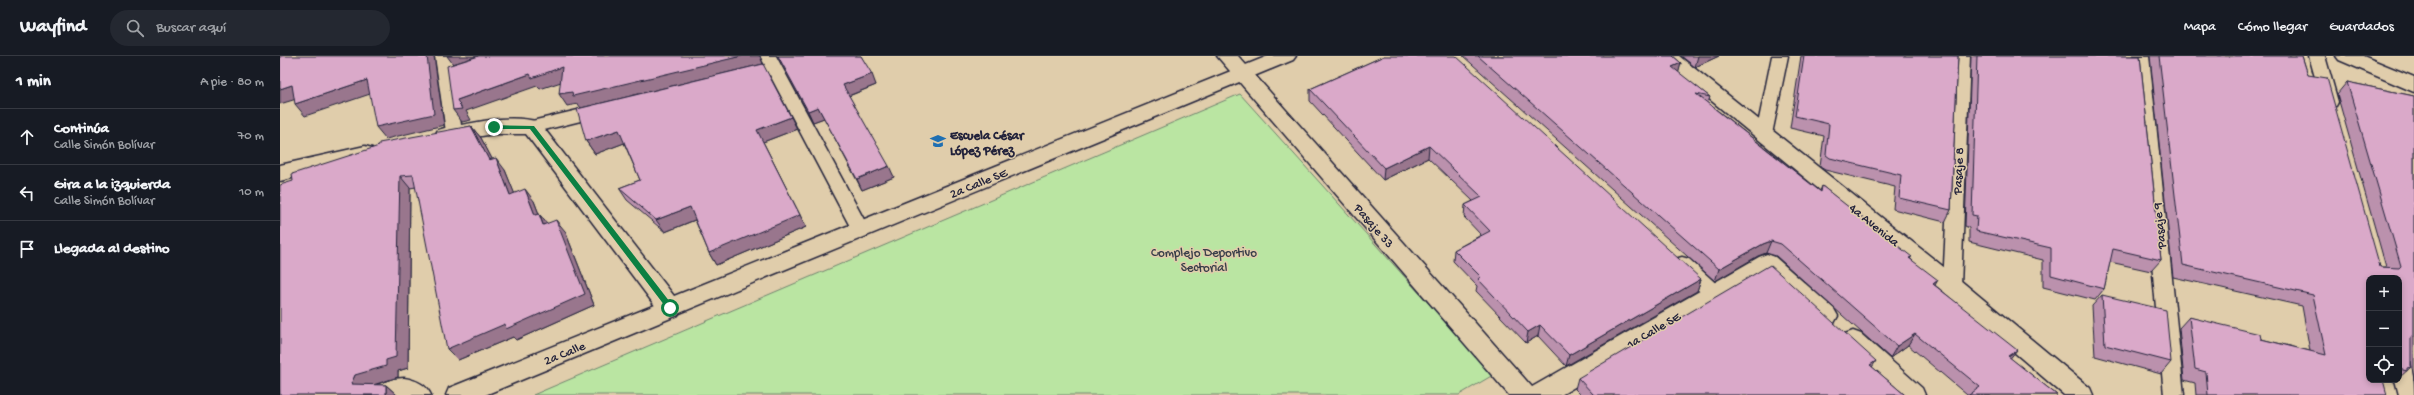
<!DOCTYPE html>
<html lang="es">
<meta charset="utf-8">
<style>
:root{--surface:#171b24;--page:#242831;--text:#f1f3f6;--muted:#9ea1a6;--line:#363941}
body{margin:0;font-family:"Gochi Hand",sans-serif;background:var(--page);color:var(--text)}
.controls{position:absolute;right:12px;bottom:12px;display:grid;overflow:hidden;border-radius:8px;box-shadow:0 2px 6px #0003}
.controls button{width:36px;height:36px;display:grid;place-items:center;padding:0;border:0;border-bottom:1px solid var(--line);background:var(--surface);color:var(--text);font:20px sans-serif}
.stop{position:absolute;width:12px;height:12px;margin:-9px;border:3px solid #0b8043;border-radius:50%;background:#fff}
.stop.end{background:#0b8043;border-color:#fff;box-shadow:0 1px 4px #0008}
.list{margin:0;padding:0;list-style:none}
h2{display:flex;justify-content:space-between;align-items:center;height:52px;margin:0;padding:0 16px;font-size:17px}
h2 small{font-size:13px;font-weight:400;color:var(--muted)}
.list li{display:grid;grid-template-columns:26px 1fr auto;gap:12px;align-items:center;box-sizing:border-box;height:56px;padding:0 16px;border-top:1px solid var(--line)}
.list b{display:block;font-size:15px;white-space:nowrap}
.list p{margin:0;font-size:13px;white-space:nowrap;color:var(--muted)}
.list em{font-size:13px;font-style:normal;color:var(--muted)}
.icon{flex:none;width:22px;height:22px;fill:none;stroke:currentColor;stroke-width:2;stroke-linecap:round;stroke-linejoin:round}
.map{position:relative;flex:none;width:2134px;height:339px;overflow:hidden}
header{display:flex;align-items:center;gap:24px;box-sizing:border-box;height:56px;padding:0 20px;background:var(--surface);border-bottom:1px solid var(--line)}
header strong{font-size:19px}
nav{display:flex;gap:22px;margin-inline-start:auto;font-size:14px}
.search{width:280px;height:36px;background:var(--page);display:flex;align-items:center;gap:10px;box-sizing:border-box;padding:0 14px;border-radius:22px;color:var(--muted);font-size:15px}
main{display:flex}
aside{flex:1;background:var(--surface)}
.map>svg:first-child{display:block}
.green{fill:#bae5a2;stroke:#6e846e}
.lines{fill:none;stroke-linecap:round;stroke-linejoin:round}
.service-casing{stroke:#22223b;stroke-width:3}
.minor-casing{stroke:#22223b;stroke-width:3}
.tertiary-casing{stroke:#22223b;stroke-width:3}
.service{fill:#e0cdab;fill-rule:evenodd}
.minor{fill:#e0cdab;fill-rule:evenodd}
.tertiary{fill:#e0cdab;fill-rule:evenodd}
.wall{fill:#bb91ad;stroke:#22223b}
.shaded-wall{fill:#99768d;stroke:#22223b}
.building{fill:#daa9c9;stroke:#22223b}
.route{fill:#0b8043}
.labels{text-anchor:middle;stroke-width:3;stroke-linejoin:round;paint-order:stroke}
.poi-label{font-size:13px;font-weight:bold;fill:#22223b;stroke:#e0cdab;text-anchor:start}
.street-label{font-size:13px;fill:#22223b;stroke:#e0cdab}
.park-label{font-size:13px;fill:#393f4a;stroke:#e0cdab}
</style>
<header>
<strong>Wayfind</strong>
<div class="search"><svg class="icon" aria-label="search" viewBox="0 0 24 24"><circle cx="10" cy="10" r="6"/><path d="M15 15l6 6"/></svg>Buscar aquí</div>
<nav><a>Mapa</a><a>Cómo llegar</a><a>Guardados</a></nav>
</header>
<main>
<aside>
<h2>1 min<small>A pie · 80 m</small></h2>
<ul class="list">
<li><svg class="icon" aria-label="ahead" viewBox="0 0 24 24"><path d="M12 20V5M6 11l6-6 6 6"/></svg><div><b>Continúa</b><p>Calle Simón Bolívar</p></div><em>70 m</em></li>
<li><svg class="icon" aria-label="left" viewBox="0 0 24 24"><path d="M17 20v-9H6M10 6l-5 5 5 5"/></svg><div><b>Gira a la izquierda</b><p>Calle Simón Bolívar</p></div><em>10 m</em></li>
<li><svg class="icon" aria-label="arrive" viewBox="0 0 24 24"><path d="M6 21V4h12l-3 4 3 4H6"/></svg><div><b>Llegada al destino</b></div></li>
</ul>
</aside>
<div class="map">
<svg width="2134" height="339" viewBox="0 0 2134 339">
<rect width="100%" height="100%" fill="#e0cdab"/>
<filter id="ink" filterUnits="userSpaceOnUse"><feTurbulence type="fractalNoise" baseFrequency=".025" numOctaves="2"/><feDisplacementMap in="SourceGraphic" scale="8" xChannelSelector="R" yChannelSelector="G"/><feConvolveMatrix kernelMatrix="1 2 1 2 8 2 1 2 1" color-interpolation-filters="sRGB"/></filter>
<g filter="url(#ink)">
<path class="green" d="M960,38L1213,319L1179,339H253Z"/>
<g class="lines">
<defs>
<path id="service" d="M155,0H171L182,76L180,80L174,82L168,80L166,76Z
M480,0H496L589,173L586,178L580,180L574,178L490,19L462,25L456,24L454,20L456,16L485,9Z
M1492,0H1508L1492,78L1490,82L1484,84L1478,82L1476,78Z
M1674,0H1690L1681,230L1679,235L1672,237L1665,235L1663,230Z
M1853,0H1869L1904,339H1884Z
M2029,0H2045L2058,46L2056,50H2044L2042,46Z
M323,48L329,50L331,54L329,58L252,77L246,75L244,71L246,67L252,65Z
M1402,201L1409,203L1441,232L1443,237L1441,242L1434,244L1427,242L1395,213L1393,208L1395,203Z
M2119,293L2126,295C2133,309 2134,323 2134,339H2119L2115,324H2119Z"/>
<path id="minor" d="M937,0H958L1252,331L1479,201L1487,198L1495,201L1554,253L1558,260L1554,267L1546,269L1538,267L1485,219L1281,339H1229Z
M1377,0H1399L1680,224L1810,332L1813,339H1784L1664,236Z
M2056,0H2083L2134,21V36L2059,4Z
M390,243L398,245L402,252L398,259L205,339H166L169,332Z
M1573,275L1581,278L1642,332L1645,339H1616L1565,292L1561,285L1565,278Z
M124,322C136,324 146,328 151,339H85L88,332L113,323Z"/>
<path id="tertiary" d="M988,0H1016L1013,4L390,261L382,259L246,78H214L165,86L158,84L155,79L158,74L165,72C194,67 230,57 259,66L394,240Z
M85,90L92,92L95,97L92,102L0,125V109Z"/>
</defs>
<use href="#service" class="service-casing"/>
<use href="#minor" class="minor-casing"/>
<use href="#tertiary" class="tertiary-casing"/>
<use href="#service" class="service"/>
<use href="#minor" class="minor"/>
<use href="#tertiary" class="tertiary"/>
</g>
<path class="wall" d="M497,0H581L596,29L569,40L614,121L582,134L544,62L533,66Z
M1104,0L1421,223L1417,235L1286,310L1258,280L1246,287L1196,235L1197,230L1173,205L1174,194L1201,179L1184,161L1185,149L1193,145L1148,102L1103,124L1030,45V33Z
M1183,0H1393L1401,7L1398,17L1430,41L1428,47L1540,135L1542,130L1631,203L1655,230L1730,302L1777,339H1687L1628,289L1610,302L1496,200L1486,197L1478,200L1435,225Z
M1401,0H1439L1415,11Z
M1521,0H1678L1671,154L1665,166L1613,153L1615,131L1545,114L1540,111L1544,80L1510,72Z
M1691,0H1860L1881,204L1871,215L1830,206L1824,233L1815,244L1763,231V204L1689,186V172L1685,170Z
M1870,0H2022L2028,19L2100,211H2106L2057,38L2067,26L2134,40V324L2131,305V311L2119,322V222L2089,324L2107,339H1916L1915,327L1904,324L1899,272L1909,261L1981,283L2030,295L2022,250L1893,221Z
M191,70L201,82L212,103L225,114L234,137L254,145L259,158L267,167L285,175L314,249L236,284L233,281L178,304L136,131L130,132L128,312L118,315V321L93,329H106L117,339H0L13,125L99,90Z
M517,73L483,86L526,171L436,209L429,197L415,164L385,176L347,144L339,132L360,124L344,87L315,98L306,85Z
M1822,239L1891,306L1881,318L1815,300L1812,250Z
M1592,311L1625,339H1301L1295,333L1298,322Z
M2106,324H2117L2114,326Z"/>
<path class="shaded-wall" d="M147,0H154L164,69L106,83L96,71Z
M167,0H198L173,8Z
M462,0H480L483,8L301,52L298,48L287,50L279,38Z
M1418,0H1439L1415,11Z
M1401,7L1398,19L1392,11Z
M282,11L290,23L260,33L257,30L186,55L191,64L182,66L173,54L177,44L250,18Z
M592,18L596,29L568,40L563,29Z
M87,24L96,36L25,60L15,48Z
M12,29L23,41L0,48V33Z
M538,51L544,62L533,66L528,55Z
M511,61L517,73L483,86L526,171L436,209L429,197L477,74Z
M191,70L201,82L219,116L209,104Z
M339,74L347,86L315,98L306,85Z
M1149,90L1148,102L1103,124L1104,112Z
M216,102L225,114L240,151L230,139Z
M609,110L614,121L582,134L577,123Z
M120,120L130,132L128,312L118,315V321L87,331L71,328L75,319Z
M245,133L254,145L264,171L255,159Z
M410,151L417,163L385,176L376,164Z
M259,158L268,169H263Z
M276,164L285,175L314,249L236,284L233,281L178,304L167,293Z
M1491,185L1486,197L1478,200L1435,225L1439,213L1483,188Z
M1421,223L1417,235L1286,310L1289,299Z
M1658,224L1651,236L1653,228Z
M1260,269L1258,280L1246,287L1248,276Z
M1635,278L1628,289L1610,302L1617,290Z
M1737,294L1728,305V300Z
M1596,305L1589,316L1590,309Z
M106,329L117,339H106Z"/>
<path class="building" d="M0,0H147L154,58L96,71L87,24L15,48L12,29L0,33Z
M199,0H462L293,40L292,36L279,38L282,11L252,22L250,18L177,44L182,53L173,54L167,10Z
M498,0H581L592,18L563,29L609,110L577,123L538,51L528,55Z
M1104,0H1176L1421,223L1289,299L1260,269L1248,276L1198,223L1201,221L1174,194L1210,175L1185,149L1202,141L1149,90L1104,112L1030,33Z
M1198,0H1393L1401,7L1392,11L1430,41L1416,38L1541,136L1542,130L1632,201L1629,202L1658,224L1653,228L1737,294L1728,300L1777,339H1689L1700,331L1635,278L1617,290L1501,188L1491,185L1483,188L1439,213Z
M1524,0H1678L1671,154L1619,142L1621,119L1550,102L1546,99L1549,68L1515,60Z
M1697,0H1860L1881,204L1833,193L1824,233L1771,219V192L1696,175L1697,160L1692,159Z
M1879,0H2022L2028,19L2047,22L2100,211L2119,212L2121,210L2067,26L2134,40V281L2132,280L2131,282V311L2127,312V315L2119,313V222H2089V324H2103L2107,339H1928L1926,316L1915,313L1909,261L1980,278L1981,283L2046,299L2033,239L1903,209Z
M483,8L511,61L477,74L520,159L429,197L410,151L376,164L339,132L360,124L339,74L306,85L297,53Z
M191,70L209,104L216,102L230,139L245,133L255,159L259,158L263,169L276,164L305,238L226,273L225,268L167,293L133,119L120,120L116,301L106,304V310L75,319L71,328L106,329V339H0V129L13,125L12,118L99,90V87Z
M1490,209L1596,305L1590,309L1625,339H1314L1298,322Z
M1822,239L1886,254L1891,306L1825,289Z"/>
</g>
<path class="route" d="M212,69L254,70L393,250V254H388L250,73H214Z"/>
<defs>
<symbol id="school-bare" viewBox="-9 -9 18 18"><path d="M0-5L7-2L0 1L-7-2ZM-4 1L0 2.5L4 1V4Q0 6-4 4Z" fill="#1f6fb2" stroke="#e0cdab" stroke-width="2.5" paint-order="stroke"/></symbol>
</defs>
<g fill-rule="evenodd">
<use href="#school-bare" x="647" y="74" width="22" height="22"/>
</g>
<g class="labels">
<g class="poi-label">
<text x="670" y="83">Escuela César<tspan x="670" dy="15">López Pérez</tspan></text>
</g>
<g class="street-label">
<text transform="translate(1677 115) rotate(-87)" y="5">Pasaje 8</text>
<text transform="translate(698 126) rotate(-22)" y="5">2a Calle SE</text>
<text transform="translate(1595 168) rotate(39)" y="5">4a Avenida</text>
<text transform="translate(1095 169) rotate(49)" y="5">Pasaje 33</text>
<text transform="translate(1878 170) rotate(-96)" y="5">Pasaje 9</text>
<text transform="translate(1373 273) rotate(-30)" y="5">1a Calle SE</text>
<text transform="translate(284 296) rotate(-22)" y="5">2a Calle</text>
</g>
<g class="park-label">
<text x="924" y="200">Complejo Deportivo<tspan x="924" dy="15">Sectorial</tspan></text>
</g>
</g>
</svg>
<div class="controls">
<button>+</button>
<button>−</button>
<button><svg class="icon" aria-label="locate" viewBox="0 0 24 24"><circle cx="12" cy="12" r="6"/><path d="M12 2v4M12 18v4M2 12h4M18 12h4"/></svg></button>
</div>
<div class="stop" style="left:390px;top:252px"></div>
<div class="stop end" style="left:214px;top:71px"></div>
</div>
</main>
